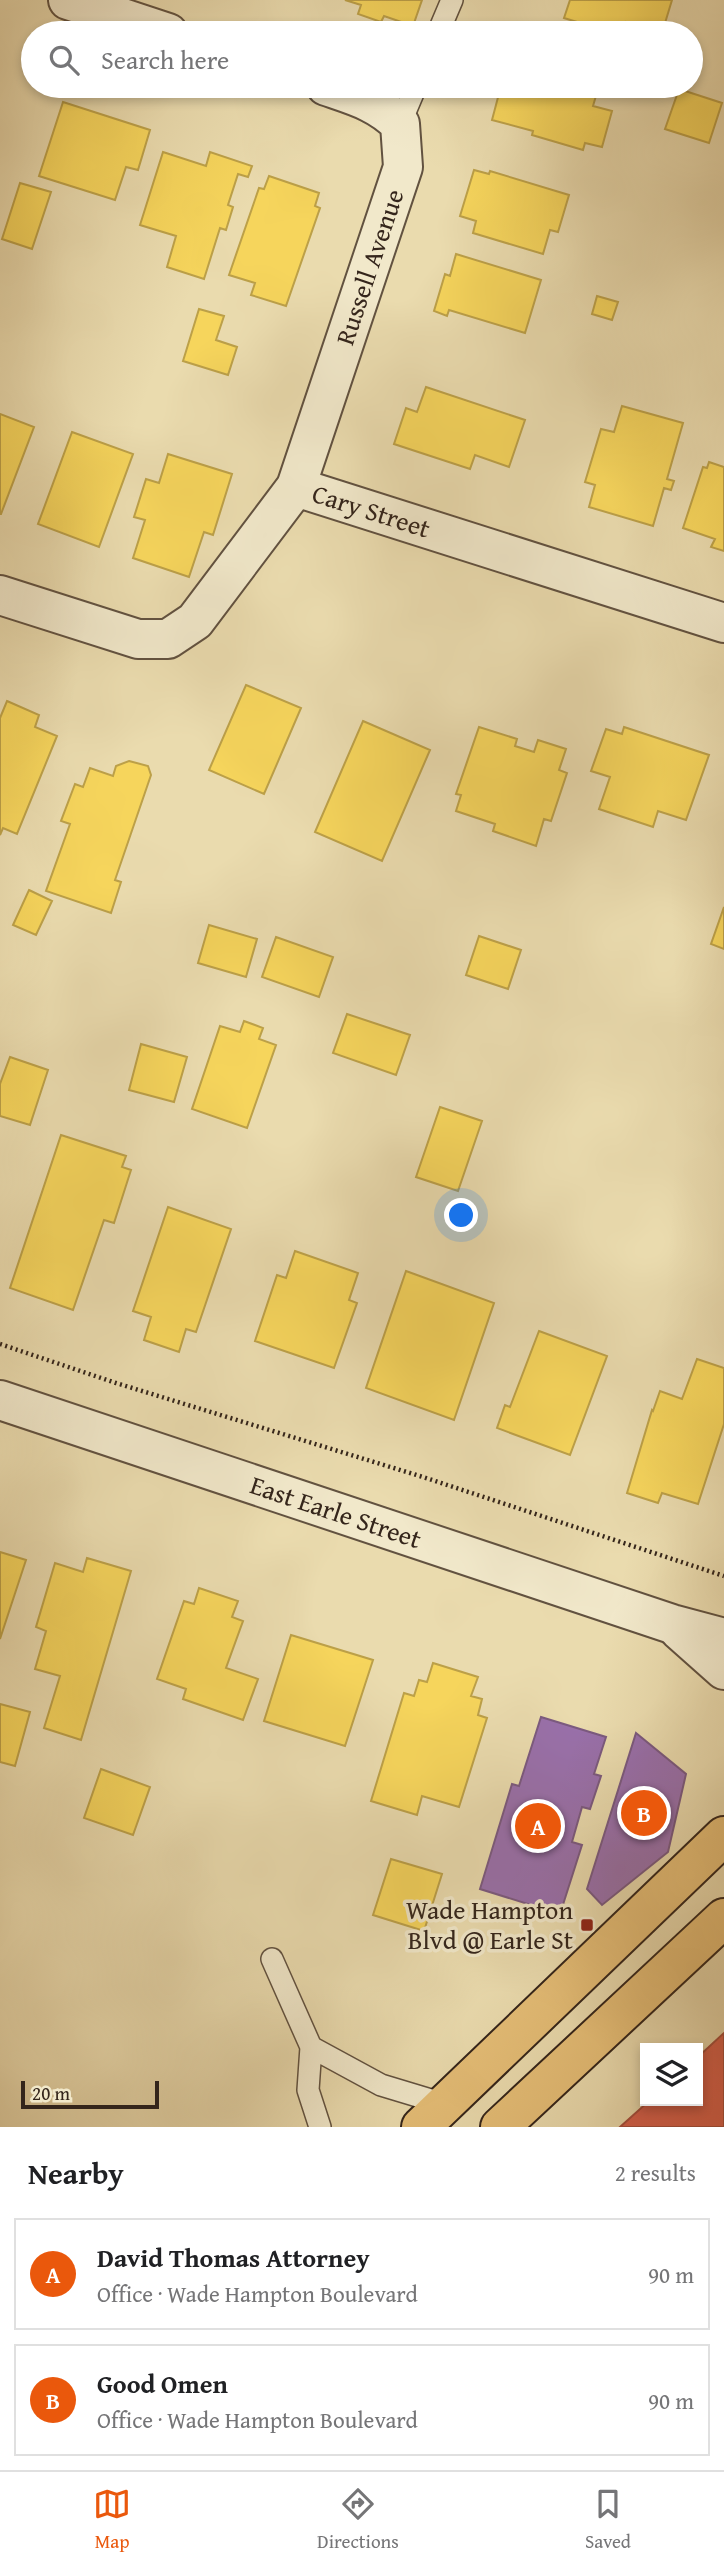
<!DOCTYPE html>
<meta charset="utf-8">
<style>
:root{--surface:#fff;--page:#f6f6f6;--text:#202124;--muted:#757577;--line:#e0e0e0;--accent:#ea580c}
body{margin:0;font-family:"Gentium Book Plus",serif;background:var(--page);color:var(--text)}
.controls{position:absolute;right:21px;bottom:21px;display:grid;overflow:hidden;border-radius:0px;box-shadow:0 4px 10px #0003}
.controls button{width:63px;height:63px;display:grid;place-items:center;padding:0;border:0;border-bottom:2px solid var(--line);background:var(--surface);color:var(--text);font:35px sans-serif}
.scale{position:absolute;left:21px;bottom:18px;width:138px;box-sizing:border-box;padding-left:7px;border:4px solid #34251b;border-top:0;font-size:19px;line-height:24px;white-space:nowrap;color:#34251b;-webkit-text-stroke:5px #f1e8ca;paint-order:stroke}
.you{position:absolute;left:462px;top:1216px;width:24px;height:24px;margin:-18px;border:5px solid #fff;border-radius:50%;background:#1a73e8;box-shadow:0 0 0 10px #1a73e833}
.badge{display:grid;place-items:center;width:46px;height:46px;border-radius:50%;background:var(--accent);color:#fff;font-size:23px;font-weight:700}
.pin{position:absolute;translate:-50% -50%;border:4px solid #fff;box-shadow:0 2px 7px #0006}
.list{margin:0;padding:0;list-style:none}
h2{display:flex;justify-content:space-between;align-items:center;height:91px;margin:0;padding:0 28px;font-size:30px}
h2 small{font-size:23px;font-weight:400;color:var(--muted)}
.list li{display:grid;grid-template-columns:46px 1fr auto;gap:21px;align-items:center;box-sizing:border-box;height:112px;margin:0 14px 14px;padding:0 14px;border:2px solid var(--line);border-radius:0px}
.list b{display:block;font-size:26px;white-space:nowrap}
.list p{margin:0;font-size:23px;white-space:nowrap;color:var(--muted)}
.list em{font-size:23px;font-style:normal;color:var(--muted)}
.icon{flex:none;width:38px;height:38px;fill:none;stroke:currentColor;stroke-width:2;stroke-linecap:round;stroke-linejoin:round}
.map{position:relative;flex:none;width:724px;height:2127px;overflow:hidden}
.search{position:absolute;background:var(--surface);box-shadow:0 4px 10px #0003;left:21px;right:21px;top:21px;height:77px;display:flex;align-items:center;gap:18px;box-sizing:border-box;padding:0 24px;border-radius:38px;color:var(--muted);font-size:26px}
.sheet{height:343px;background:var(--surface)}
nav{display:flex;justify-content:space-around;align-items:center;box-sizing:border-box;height:98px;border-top:2px solid var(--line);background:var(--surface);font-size:19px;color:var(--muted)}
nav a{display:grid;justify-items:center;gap:4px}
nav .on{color:var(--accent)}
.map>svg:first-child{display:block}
.homes{fill:#f6d55c;stroke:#bca048;stroke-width:2}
.shops{fill:#d6604d;stroke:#a54e3e;stroke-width:2}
.offices{fill:#9970ab;stroke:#7b5a80;stroke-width:2}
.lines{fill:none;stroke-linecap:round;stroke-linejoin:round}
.service-casing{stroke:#625240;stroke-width:24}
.minor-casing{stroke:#625240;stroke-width:42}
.primary-casing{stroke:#34251b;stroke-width:42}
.path{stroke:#34251b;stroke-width:4.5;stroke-dasharray:2 3.5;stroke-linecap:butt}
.service{stroke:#f1e8ca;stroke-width:21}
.minor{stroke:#f1e8ca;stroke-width:38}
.primary{stroke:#e5be77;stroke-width:38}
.poi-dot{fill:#8f2418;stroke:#f1e8ca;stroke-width:2.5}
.labels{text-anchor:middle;stroke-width:7;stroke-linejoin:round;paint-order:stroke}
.street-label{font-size:26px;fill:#34251b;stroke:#f1e8ca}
.poi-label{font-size:26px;fill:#34251b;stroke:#f1e8ca;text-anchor:end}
</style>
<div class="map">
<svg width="724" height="2127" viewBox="0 0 724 2127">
<rect width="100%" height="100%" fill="#eadbae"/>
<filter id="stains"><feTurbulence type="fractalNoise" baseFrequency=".00286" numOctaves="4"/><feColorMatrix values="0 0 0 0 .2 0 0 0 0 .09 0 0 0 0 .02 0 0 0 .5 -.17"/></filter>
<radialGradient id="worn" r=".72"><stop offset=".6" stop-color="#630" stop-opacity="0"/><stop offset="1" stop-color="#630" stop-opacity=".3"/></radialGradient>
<path class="homes" d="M345,0H422L413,26L384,16L381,22L358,14L361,5Z
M570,0H672L662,33L626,22L622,33H613L564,18Z
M501,86H588L598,89L593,106L612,111L602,147L585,143L583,150L532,135L533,131L492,120Z
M679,89L722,103L709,143L665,129Z
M63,102L150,130L138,170L126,167L115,200L39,176Z
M163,152L206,166L210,152L252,166L248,177L238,174L228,205L233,207L226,230L220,228L204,279L167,267L176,236L140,225Z
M474,170L489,174L490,171L569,195L558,232L550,230L543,254L473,233L476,221L460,216Z
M269,176L319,193L315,206L320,208L286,306L251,295L255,283L229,275L259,188L264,189Z
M20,183L51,192L32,249L2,239Z
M456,254L541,280L525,333L449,310L447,316L434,311L445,274L450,276Z
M597,296L618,302L612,320L592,314Z
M199,309L224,316L216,340L237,347L228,375L183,361Z
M426,387L525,420L509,467L475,455L470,469L394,444L406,408L417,412Z
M622,406L683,423L667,479L674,481L671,490L664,488L653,526L589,507L595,485L585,482L601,429L614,432Z
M0,414L34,427L1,514H0Z
M72,432L133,454L99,547L38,524Z
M168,454L232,474L213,535L204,532L189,577L133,558L145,520L134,517L146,479L159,483Z
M709,462L724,467V551L711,547L715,539L683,528L703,467L707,468Z
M246,685L301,708L264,794L209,770Z
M7,701L39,715L35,727L57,736L17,834L3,828L0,835V718Z
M363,721L430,750L382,861L315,832Z
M479,727L517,739L515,746L534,752L538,740L566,749L559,770L567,773L551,821L544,819L536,846L493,831L495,824L456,811L461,795L456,794Z
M624,727L709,755L686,820L658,811L653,827L599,809L610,777L591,771L606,729L622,734Z
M129,761L148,766L151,775L115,880L121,882L111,913L46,891L70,824L61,821L75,784L83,787L90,768L113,776L116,766Z
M29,890L52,901L36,935L13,925Z
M724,907V949L711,944Z
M209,925L257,939L246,977L198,963Z
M479,936L521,950L508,989L466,975Z
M276,937L333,957L319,997L262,977Z
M347,1014L410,1035L396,1075L333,1053Z
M244,1021L263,1028L259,1039L276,1045L247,1128L192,1109L220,1026L240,1032Z
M141,1044L187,1057L174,1102L129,1090Z
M10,1057L48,1070L30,1125L0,1116V1084Z
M440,1107L482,1121L458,1191L416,1177Z
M61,1135L126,1156L122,1167L131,1170L114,1223L104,1220L73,1310L10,1288Z
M168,1207L231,1229L196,1332L186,1329L179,1352L144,1340L151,1317L133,1311Z
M295,1251L358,1273L349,1300L357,1303L334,1368L255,1341L277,1275L286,1278Z
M406,1271L494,1303L454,1420L366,1388Z
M539,1331L607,1356L570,1455L497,1428L505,1405L510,1407Z
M697,1359L724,1368V1424L698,1504L662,1493L658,1503L627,1493L652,1410L653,1411L660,1391L682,1399Z
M0,1552L26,1560L0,1639Z
M87,1558L131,1571L81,1740L44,1728L60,1676L35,1669L46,1631L36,1627L55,1563L83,1572Z
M199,1588L238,1601L232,1617L243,1621L226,1668L258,1679L243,1720L183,1699L186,1689L157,1679L184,1601L194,1604Z
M291,1635L373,1660L345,1746L264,1721Z
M433,1663L478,1677L471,1696L482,1699L478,1715L487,1718L459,1807L422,1796L417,1815L371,1801L404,1693L414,1696L419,1680L427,1682Z
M0,1704L30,1712L15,1766L0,1762Z
M101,1769L150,1787L133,1835L84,1818Z
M391,1859L442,1874L424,1931L373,1915Z"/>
<path class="shops" d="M724,2033V2127H620L649,2101H698V2057Z"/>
<path class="offices" d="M541,1717L606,1737L594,1774L601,1776L590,1809L582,1807L572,1842L582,1845L560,1914L480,1889L512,1784L519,1786Z
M636,1733L686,1774L668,1852L602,1905L587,1889Z"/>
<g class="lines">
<defs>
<path id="service" d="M438,33L452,0
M400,124L416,86
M272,1959L311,2047L308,2090L320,2127
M311,2047L381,2085L444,2104"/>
<g id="minor">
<path d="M68,0L168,33"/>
<path id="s1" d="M296,487L724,623"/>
<path id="s2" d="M0,595L138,639H168L195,621L296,487L403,167L400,124C378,102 355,96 326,86"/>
<path id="s3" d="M0,1400L672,1624L724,1638"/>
<path d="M679,1630L724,1670"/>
</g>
<path id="primary" d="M421,2127L724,1836
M500,2127L724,1918"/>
</defs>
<use href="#service" class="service-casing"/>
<use href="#minor" class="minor-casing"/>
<use href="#primary" class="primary-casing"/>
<path class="path" d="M0,1344L116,1383L423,1477L724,1576"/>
<use href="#service" class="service"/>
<use href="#minor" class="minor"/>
<use href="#primary" class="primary"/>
</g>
<rect class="poi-dot" x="580" y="1918" width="14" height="14" rx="3.5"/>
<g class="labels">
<g class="street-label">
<text dy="9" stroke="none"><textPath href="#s2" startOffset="607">Russell Avenue</textPath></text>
<text dy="9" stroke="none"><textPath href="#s1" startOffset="79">Cary Street</textPath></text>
<text dy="9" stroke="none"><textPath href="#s3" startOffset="354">East Earle Street</textPath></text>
</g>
<g class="poi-label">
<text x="573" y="1919">Wade Hampton<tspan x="573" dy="30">Blvd @ Earle St</tspan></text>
</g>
</g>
<rect width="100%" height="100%" filter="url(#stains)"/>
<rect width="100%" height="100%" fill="url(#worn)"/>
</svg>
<div class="controls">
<button><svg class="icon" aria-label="layers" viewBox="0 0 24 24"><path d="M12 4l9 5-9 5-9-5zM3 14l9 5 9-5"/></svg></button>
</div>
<div class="scale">20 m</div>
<div class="you"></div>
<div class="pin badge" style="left:538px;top:1826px">A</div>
<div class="pin badge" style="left:644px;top:1813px">B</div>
<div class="search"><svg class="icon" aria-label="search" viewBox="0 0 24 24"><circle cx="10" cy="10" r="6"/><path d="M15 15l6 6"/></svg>Search here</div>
</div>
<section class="sheet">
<h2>Nearby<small>2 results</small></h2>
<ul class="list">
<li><span class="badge">A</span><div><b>David Thomas Attorney</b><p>Office · Wade Hampton Boulevard</p></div><em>90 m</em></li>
<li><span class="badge">B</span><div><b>Good Omen</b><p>Office · Wade Hampton Boulevard</p></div><em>90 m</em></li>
</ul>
</section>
<nav>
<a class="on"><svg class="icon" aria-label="map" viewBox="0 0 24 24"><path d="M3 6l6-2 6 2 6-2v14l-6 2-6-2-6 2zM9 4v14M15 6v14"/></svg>Map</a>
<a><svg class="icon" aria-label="directions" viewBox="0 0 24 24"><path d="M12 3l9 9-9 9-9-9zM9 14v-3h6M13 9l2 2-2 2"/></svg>Directions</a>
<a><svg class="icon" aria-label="saved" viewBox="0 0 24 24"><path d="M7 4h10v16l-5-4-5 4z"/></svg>Saved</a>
</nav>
